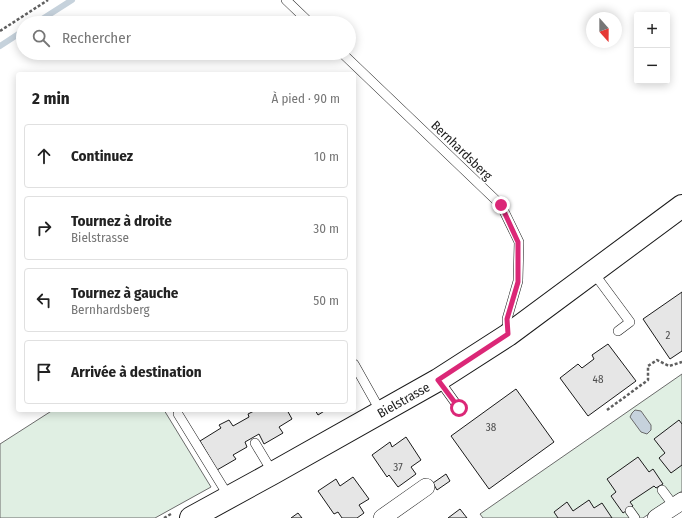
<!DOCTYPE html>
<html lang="fr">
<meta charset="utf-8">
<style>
:root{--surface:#fff;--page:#f6f6f6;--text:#222;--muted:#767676;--line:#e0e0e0}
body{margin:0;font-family:"Fira Sans Condensed",sans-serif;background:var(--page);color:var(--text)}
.controls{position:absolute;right:12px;top:12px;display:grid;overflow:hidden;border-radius:4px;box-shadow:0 2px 10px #0003}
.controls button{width:36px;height:36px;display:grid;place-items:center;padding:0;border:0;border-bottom:1px solid var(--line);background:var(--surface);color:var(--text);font:20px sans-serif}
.compass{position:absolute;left:586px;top:12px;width:36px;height:36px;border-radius:50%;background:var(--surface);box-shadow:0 2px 10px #0003;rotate:159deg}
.stop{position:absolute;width:12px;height:12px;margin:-9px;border:3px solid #db2777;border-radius:50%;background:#fff}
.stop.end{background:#db2777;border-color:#fff;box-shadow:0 1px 4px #0008}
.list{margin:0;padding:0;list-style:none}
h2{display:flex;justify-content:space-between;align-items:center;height:52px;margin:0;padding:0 16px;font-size:17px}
h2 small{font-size:13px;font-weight:400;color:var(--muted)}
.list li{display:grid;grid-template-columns:26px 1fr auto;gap:12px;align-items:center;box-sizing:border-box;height:64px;margin:0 8px 8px;padding:0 8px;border:1px solid var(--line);border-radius:4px}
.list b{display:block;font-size:15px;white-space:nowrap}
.list p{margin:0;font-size:13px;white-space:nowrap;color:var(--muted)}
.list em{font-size:13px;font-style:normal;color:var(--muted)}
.icon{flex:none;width:22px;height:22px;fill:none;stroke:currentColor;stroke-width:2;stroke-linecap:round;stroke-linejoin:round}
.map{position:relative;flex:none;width:682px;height:518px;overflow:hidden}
.search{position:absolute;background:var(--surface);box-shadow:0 2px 10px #0003;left:16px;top:16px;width:340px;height:44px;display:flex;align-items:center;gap:10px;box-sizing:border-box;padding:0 14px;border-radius:22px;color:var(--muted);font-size:15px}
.panel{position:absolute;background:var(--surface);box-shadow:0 2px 10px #0003;left:16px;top:72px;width:340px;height:340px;border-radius:4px}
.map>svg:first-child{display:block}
.green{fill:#e0efe3;stroke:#6a6a6a}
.water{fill:#c6d2dc;stroke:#6a6a6a}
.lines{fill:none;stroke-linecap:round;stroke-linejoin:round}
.stream{stroke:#c6d2dc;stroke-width:6}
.building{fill:#e6e6e6;stroke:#1a1a1a}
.service-casing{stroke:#1a1a1a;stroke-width:10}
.minor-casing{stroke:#1a1a1a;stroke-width:18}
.secondary-casing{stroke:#1a1a1a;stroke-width:24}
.path{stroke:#5f5f5f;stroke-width:2.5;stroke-dasharray:3 2;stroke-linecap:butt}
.service{stroke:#fff;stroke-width:9}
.minor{stroke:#fff;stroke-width:17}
.secondary{stroke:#fff;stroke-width:22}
.route{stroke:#db2777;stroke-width:5}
.labels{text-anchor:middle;stroke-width:3;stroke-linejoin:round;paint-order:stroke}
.number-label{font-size:11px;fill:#4d4d4d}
.street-label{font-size:13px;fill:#1a1a1a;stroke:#fff}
</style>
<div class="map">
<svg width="682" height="518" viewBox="0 0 682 518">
<rect width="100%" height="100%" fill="#fff"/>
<path class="green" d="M682,374V491L643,518H483L480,514Z
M53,410H164L211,487L155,518H0V444Z"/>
<path class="water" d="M635,410L641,411L651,425V430L647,434L641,432L630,417L632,413Z"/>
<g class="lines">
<path class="stream" d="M36,23L72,0
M0,46L23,31"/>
</g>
<path class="building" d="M682,292V351L670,359L643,319Z
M608,344L636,381L588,416L560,378L578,364L582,368L594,359L592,355Z
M516,389L554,442L489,489L451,436Z
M256,410H287L292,419L279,427L283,433L264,444L259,434L245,442L247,447L233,455L236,459L217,470L200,441L221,428L219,425L229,420L233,426L249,417L248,414Z
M315,410H326L318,415Z
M679,420L682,424V465L671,473L659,458L665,453L654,439Z
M406,437L421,460L411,467L416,474L398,487L389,475L387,477L372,455L390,442L392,447Z
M638,457L649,472L653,469L663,484L656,488L654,486L630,502L633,506L623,513L611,496L616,492L607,479Z
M446,474L450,481L437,490L433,483Z
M353,477L369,499L359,505L364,513L357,518H342L338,512L334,514L318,491L336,479L340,486Z
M589,500L594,508L602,503L612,518H558L554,512L567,502L573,511Z
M460,509L467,518H448Z
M298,513L302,518H291Z"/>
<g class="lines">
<defs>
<path id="service" d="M286,0L310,23
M342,53L501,205L519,242L518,281L507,319L508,334
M593,272L630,322L618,331
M354,364L381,412
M439,380L459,408
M178,414L229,497
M255,443L273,473
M662,490L674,506
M630,511L635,518"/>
<path id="minor" d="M382,518L426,487
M656,518L682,501"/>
<g id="secondary">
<path id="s1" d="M191,518L273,473L438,380L508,335L682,206"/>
</g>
</defs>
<use href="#service" class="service-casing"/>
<use href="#minor" class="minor-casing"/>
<use href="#secondary" class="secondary-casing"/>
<path class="path" d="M0,31L48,0
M607,410L648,380V366L657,360L669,366L682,362
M164,518L171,514"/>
<use href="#service" class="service"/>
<use href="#minor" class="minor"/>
<use href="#secondary" class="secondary"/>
</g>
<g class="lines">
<path class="route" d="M459,408L438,380L508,334L507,319L518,282V242L501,205"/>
</g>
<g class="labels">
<g class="number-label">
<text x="668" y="339">2</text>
<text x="598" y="383">48</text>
<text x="491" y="431">38</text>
<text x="398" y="471">37</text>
</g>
<g class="street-label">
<text transform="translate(462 150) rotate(44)" y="5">Bernhardsberg</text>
<text dy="5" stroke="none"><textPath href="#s1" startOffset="243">Bielstrasse</textPath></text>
</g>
</g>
</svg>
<div class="controls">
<button>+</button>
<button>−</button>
</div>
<svg class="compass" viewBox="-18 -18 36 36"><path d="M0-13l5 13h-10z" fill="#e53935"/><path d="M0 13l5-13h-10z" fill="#767676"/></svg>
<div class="stop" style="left:459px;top:408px"></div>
<div class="stop end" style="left:501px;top:205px"></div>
<div class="search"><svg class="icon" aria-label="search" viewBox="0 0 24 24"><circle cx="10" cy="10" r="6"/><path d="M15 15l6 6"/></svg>Rechercher</div>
<section class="panel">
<h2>2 min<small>À pied · 90 m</small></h2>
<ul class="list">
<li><svg class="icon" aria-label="ahead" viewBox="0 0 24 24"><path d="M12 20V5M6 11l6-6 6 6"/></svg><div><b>Continuez</b></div><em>10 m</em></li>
<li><svg class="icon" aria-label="right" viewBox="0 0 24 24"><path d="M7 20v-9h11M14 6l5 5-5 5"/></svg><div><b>Tournez à droite</b><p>Bielstrasse</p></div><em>30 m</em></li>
<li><svg class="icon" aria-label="left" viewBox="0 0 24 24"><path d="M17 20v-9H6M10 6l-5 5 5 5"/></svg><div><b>Tournez à gauche</b><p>Bernhardsberg</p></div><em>50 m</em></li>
<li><svg class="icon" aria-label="arrive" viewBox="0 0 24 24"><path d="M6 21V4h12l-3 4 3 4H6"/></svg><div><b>Arrivée à destination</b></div></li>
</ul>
</section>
</div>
